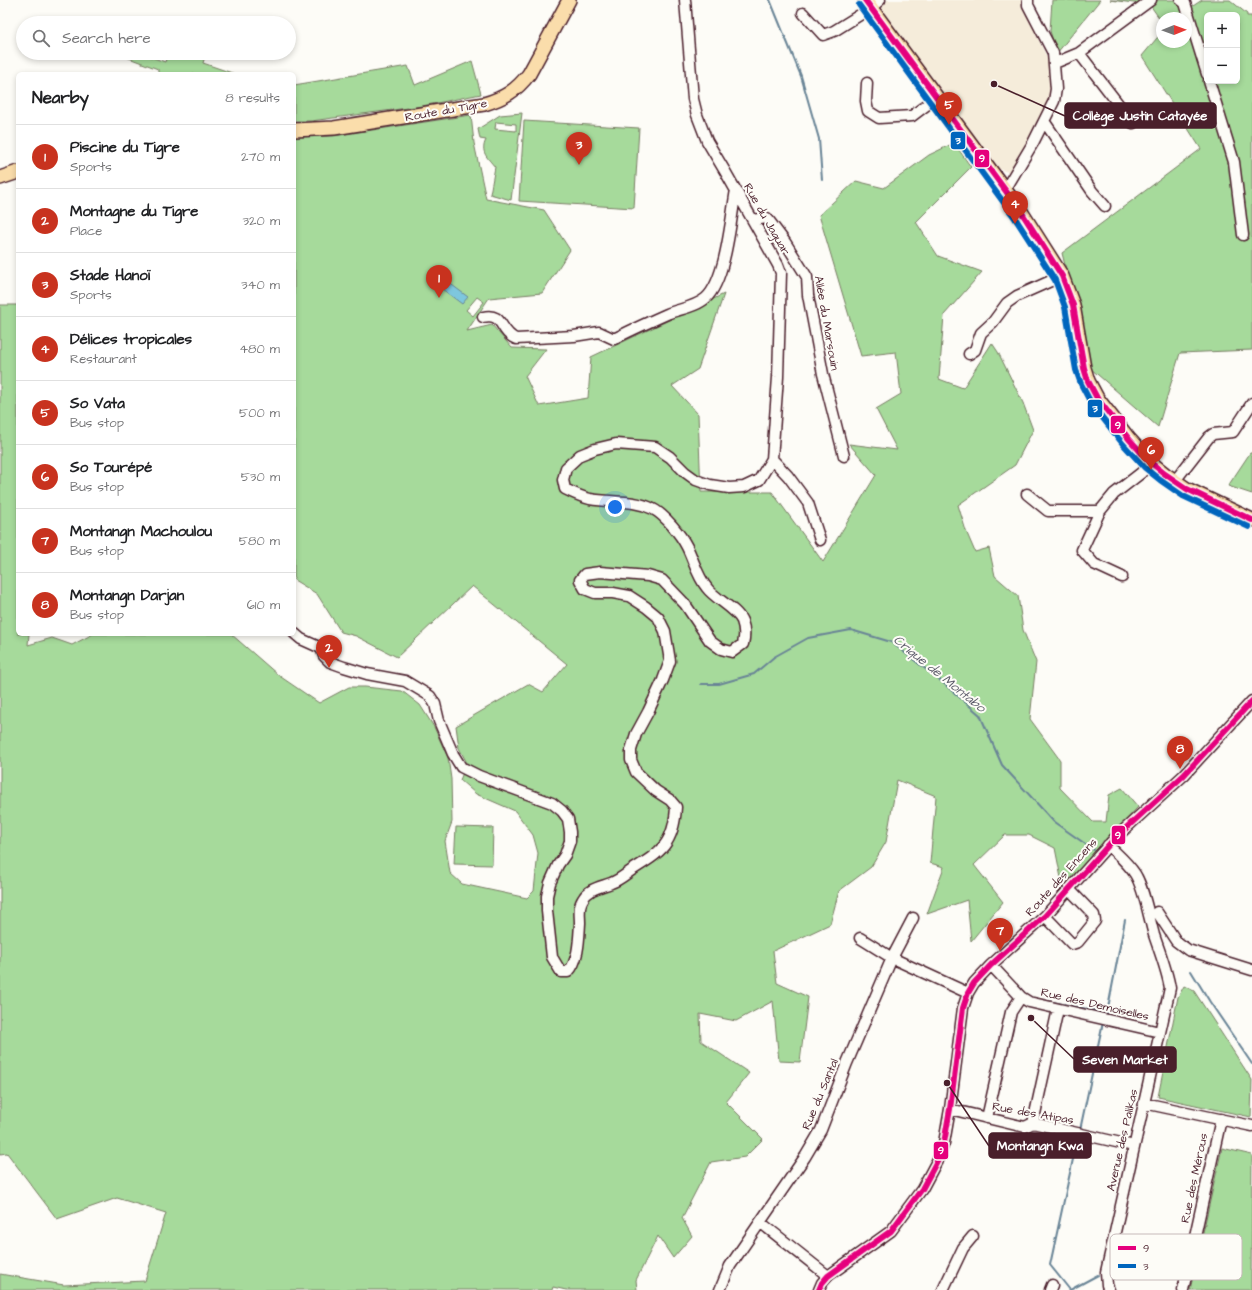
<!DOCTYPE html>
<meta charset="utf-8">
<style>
:root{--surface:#fff;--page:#f2f2f2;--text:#202124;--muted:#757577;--line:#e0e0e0;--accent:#c8321e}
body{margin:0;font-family:"Architects Daughter",sans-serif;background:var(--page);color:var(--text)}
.controls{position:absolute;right:12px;top:12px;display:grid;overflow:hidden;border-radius:6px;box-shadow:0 2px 6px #0003}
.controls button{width:36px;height:36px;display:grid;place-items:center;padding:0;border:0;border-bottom:1px solid var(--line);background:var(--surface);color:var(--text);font:20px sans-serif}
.compass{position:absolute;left:1156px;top:12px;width:36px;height:36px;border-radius:50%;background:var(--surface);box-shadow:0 2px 6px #0003;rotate:89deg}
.you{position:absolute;left:615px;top:507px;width:14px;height:14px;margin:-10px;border:3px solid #fff;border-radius:50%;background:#1a73e8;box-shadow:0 0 0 6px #1a73e833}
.badge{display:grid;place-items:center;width:26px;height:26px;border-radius:50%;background:var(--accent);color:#fff;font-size:13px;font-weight:700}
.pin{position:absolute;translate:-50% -33px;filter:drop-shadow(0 1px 2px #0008)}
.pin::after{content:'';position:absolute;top:21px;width:14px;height:12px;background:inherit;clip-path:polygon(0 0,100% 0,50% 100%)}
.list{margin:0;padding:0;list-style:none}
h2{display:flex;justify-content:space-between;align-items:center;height:52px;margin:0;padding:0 16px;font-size:17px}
h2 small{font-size:13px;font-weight:400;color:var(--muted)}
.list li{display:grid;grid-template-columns:26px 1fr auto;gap:12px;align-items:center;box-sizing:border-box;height:64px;padding:0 16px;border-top:1px solid var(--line)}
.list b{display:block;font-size:15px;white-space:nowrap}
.list p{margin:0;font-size:13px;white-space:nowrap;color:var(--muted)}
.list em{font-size:13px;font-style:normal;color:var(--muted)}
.icon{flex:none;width:22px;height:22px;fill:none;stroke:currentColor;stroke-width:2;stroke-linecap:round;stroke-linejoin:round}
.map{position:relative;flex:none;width:1252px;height:1290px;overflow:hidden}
.search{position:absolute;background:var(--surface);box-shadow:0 2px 6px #0003;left:16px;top:16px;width:280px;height:44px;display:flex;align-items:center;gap:10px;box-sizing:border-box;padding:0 14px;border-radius:22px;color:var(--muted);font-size:15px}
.panel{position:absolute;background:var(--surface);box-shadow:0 2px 6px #0003;left:16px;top:72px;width:280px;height:564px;border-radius:6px}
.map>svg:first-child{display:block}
.built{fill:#f5ecda}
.green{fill:#a6da9b;stroke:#787c63;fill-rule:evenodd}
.water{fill:#7ec7de;stroke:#698496}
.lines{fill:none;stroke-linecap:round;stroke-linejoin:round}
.stream{stroke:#698496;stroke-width:2}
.minor-casing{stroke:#4a1f2b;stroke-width:13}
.major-casing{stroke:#4a1f2b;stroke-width:16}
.minor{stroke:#fdfcf7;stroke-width:10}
.major{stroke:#faddab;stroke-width:13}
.bus-1-casing{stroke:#fdfcf7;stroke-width:9}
.bus-2-casing{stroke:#fdfcf7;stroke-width:9}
.bus-1{stroke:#e5007d;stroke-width:6}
.bus-2{stroke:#0065bd;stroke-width:6}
.labels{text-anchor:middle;stroke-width:4;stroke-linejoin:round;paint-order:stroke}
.street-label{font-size:12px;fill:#4a1f2b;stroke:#fdfcf7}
.water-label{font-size:13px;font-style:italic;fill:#5c5a6a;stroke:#fdfcf7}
.key{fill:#fdfcf7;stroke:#c7baba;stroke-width:1}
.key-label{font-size:11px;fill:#4a1f2b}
.leader{fill:none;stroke:#4a1f2b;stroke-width:1.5}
.callout-dot{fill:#4a1f2b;stroke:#fdfcf7;stroke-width:1.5}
.callout{fill:#4a1f2b;stroke:#4a1f2b;stroke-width:1.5}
.callout-label{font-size:13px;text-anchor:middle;font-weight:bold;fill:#fff}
.line-badge{stroke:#fdfcf7;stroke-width:1.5}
.badge-label{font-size:11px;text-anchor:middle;font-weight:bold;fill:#fff}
</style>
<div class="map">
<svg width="1252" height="1290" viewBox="0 0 1252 1290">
<rect width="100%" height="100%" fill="#fdfcf7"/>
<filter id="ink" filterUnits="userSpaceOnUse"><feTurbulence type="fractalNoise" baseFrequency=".025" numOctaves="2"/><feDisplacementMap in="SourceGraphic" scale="8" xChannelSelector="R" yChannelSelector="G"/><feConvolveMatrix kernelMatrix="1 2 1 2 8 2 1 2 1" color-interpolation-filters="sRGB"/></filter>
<g filter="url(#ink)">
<path class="built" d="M888,0H1022L1023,7L1052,68L1051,99L1019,160L1008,172L996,168L879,6Z"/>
<path class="green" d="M1052,0H1100L1057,53L1050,31Z
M1110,0H1186L1193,6L1202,0H1230L1247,14V16H1252V350L1180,353L1158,427L1090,368L1062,253L1201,149L1142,56L1162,32V42H1186V18H1162V22L1150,5ZM1207,15H1237V81H1207Z
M122,53H140L165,62L168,53H206L203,63L235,74H158V69L121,55Z
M472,61L481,94L422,106L311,121H294V85L408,66L415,85Z
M522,113L511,200L490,194L495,167C487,157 480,152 486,140L480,139L478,129L500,115ZM496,122L516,124V131L495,129Z
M471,115L474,143L486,199L544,210L570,250L542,293L489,298L467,331L492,325L512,348L546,349L525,376L539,406L588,398L591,357L724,294L698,369L672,386L698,414L701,492H772L823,562L876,475L849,444L897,450L876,409L901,394L896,352L861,356L819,215L856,181L884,188L929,155L954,143L971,167L916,222L938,256L982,272L944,315L939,379L963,388L992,343L998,352L1023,403L1033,430L1015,465L958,505L966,531L975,552L989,548L995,576L1018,596L1023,630L1036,662L1030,719L1060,760V788L1093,822H1106L1109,795L1122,788L1138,807L1063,888L1055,848L1029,835H1005L974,865L1003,902L971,941L967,900L927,914L944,867L930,863L936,796L897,780L886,842L871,867L839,891L830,924L773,951L777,983L808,997L800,1062L779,1061L773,1001L736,1021L700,1014L701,1041L749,1073L726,1102L763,1139L745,1157L711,1162L682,1218L692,1236L673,1258L658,1236L636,1280L637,1290H566L553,1287L552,1290H0V1274L64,1285L145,1281L166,1213L117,1198L57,1219L7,1153L0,1154V305H18V634H29L28,645L52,638L72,645L93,634H231L278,675L319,703L349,687H365L402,691L420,705L434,727L448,758L451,779L452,822L445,841L450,873L462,884L527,898L534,891L538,853L533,835L515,811L476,794L460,780L467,763L459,748L456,726L528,684L543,692L567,664L472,586L397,657L356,636L341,632L317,594L294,580V137L333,136ZM477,297L484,302L473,316L466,310Z
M524,121L639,128L634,208L519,201Z
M1250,453H1252V494L1228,486Z
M456,827L493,828L492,865L454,864Z
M1184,986L1194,991L1252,1080L1251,1117L1158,1097L1178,997Z
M1222,1148L1252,1155L1251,1290H1190Z"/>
<path class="water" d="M448,282L468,297L462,304L442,289Z"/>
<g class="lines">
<path class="stream" d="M770,0L801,76L819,139L822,180
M701,684H719L754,674L774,657L808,638L851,630L891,642L941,681L980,715L1002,765L1054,822L1094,850
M1191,971L1210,1002L1252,1064
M1012,980L1028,997L1107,1013L1125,920
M1080,1130L1103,1022
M1078,1136L1050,1265L1070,1290L1098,1275"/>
<defs>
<path id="minor" d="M1181,0L1185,3L1207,74
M803,13L823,35L834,31L871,8L880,0
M1079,53L1133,123
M1055,63L1079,53L1151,0
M1209,81L1234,162L1243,235
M867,83L866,101L868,111L879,118L912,116L937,97
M1044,121L1092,191L1105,206
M1005,190L1033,143L1054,101L1056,89L1053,53L1028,5V0
M753,220L767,218L785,242L807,277L808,295L823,374L844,456
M483,317C504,312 499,332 516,339L574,336L599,332L614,339C631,330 649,322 667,314C679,309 696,307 706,298C726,280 731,217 736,190
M969,354L975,350L981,333L993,322L1007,303L1017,296L1062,276
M772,459L788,476L808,503L820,540
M1174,482L1209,437L1213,434L1233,432L1252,403
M1027,494L1048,511H1100L1114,494L1141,473L1150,462
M1100,511L1082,550L1094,564L1122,577
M294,633L301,639L321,648L324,656L330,662L344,667L367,674L405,681L430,696L435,704L439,721L453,754L461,767L479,776L552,803L562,811L568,819L570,832V841L565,855L558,865L550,883L547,896V911L552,957L561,972H568C579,961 579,938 580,923C580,915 578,906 583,899C589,888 601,887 611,883C618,881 625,875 632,870C661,852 674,844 676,807L670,800L656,791L636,772L631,760V750L636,734L648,712L663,680L670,661L665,631L658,617L646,607L629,596L613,593H595L585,589L580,580L585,574L600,572L648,576L662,580L685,604L710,641L721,649L732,652L743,644C745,636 745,629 742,621C736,608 715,599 707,588C697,576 694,561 687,547C681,535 665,515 653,509C633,499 612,503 590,499C581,497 573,493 565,489L563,480L566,468L580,455L595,449L616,444L655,447L670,457L685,472L696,480L710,485L729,488L744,487L759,480L772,459L778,377L781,273L778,265L726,173L707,141L697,115L693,99L685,0
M1108,845C1117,854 1128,863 1135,874C1144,888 1149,918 1154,935C1160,953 1167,970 1170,988L1106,1272L1107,1285L1109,1290
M1157,912L1176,941L1188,950L1252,970
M1045,916L1072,944L1078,942L1095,921L1094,915L1069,889
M860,938L892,958L968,993
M991,965L1021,997L1029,1002L1160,1032
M1144,1103L1252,1126
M950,1109L1025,1127L1033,1123L1134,1146
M987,1118L1011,1012L1021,997
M1033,1123L1058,1009
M760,1222L828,1276
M720,1290L730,1266L805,1157L821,1130L847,1063L892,958L913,918
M819,1290L822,1283L828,1276L891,1231L922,1189L938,1159L944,1143L950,1109L963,1008L968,993L974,983L991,965L1045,916L1114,839L1184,775L1252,701
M943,1290L963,1248L973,1236
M1050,1290L1052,1285
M1183,1290L1221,1119"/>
<path id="major" d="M865,0L1022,213L1062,276L1073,305L1084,368L1088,381L1097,398L1129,439L1150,462L1165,474L1187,489L1252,520
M294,130L334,128L484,104C504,98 516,91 529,74L569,0
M0,178L18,172"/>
</defs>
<use href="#minor" class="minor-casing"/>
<use href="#major" class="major-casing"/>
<use href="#minor" class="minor"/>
<use href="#major" class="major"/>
<defs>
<path id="bus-1" d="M865,0L1022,213L1062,276L1073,305L1084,368L1088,381L1097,398L1129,439L1150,462L1165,474L1187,489L1252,520
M819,1290L822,1283L828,1276L891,1231L922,1189L938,1159L944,1143L950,1109L963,1008L968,993L974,983L991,965L1045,916L1114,839L1184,775L1252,701"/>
<path id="bus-2" d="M859,5L1015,218L1055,280L1065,307L1076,370L1081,384L1091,403L1123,444L1145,468L1160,480L1183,496L1249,527"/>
</defs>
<use href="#bus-1" class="bus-1-casing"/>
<use href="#bus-2" class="bus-2-casing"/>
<use href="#bus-1" class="bus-1"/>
<use href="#bus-2" class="bus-2"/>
</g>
</g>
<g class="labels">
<g class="street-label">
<text transform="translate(446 110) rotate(-10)" y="4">Route du Tigre</text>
<text transform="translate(767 219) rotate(60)" y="4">Rue du Jaguar</text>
<text transform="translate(827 323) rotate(80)" y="4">Allée du Marsouin</text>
<text transform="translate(1061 877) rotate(-48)" y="4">Route des Encens</text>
<text transform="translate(1095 1004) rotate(13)" y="4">Rue des Demoiselles</text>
<text transform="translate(820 1094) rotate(-67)" y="4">Rue du Santal</text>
<text transform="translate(1033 1113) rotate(10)" y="4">Rue des Atipas</text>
<text transform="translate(1122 1140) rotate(-77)" y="4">Avenue des Palikas</text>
<text transform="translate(1194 1178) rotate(-78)" y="4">Rue des Mérous</text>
</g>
<g class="water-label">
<text transform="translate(940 673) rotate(39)" y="5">Crique de Montabo</text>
</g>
</g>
<rect x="1110" y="1234" width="132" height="46" rx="6" class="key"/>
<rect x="1118" y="1246" width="18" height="4" fill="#e5007d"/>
<rect x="1118" y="1264" width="18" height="4" fill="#0065bd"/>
<g class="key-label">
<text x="1143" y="1252">9</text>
<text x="1143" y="1270">3</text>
</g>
<path class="leader" d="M994 84L1065 116M1031 1018L1074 1059M947 1083L989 1146"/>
<g class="callout-dot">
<circle cx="994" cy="84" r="4"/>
<circle cx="1031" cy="1018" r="4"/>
<circle cx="947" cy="1083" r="4"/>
</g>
<g class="callout">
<rect x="1065" y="103" width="151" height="25" rx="4"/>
<rect x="1074" y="1047" width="102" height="25" rx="4"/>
<rect x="989" y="1133" width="102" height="25" rx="4"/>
</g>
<g class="callout-label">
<text x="1140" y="120">Collège Justin Catayée</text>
<text x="1125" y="1064">Seven Market</text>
<text x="1040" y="1150">Montangn Kwa</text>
</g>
<g class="line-badge">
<rect x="950" y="131" width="16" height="19" rx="4" fill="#0065bd"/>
<rect x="974" y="149" width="16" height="19" rx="4" fill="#e5007d"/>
<rect x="1087" y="399" width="16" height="19" rx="4" fill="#0065bd"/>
<rect x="1110" y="415" width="16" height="19" rx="4" fill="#e5007d"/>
<rect x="1111" y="825" width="15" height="20" rx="4" fill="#e5007d"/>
<rect x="933" y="1141" width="16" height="19" rx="4" fill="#e5007d"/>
</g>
<g class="badge-label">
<text x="958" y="144">3</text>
<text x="982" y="162">9</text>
<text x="1095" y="412">3</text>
<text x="1118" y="429">9</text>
<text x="1118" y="839">9</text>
<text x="941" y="1154">9</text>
</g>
</svg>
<div class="controls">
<button>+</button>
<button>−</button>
</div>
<svg class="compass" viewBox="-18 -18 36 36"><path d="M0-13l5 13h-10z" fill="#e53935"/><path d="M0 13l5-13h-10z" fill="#757577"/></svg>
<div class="you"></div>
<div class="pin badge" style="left:439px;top:298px">1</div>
<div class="pin badge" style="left:329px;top:668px">2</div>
<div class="pin badge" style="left:579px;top:165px">3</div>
<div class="pin badge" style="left:1015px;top:224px">4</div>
<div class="pin badge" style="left:949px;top:125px">5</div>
<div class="pin badge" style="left:1151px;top:470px">6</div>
<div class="pin badge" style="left:1000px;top:951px">7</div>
<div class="pin badge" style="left:1180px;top:769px">8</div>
<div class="search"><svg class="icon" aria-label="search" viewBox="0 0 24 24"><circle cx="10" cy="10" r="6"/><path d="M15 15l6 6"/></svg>Search here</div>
<section class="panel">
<h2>Nearby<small>8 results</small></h2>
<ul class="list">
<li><span class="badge">1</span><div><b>Piscine du Tigre</b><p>Sports</p></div><em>270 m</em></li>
<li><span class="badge">2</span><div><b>Montagne du Tigre</b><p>Place</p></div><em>320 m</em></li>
<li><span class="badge">3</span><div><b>Stade Hanoï</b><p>Sports</p></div><em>340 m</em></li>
<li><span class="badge">4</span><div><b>Délices tropicales</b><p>Restaurant</p></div><em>480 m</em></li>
<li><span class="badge">5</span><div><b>So Vata</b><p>Bus stop</p></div><em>500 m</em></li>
<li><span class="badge">6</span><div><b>So Tourépé</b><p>Bus stop</p></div><em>530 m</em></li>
<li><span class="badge">7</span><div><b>Montangn Machoulou</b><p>Bus stop</p></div><em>580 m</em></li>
<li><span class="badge">8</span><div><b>Montangn Darjan</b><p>Bus stop</p></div><em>610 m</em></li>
</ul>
</section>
</div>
